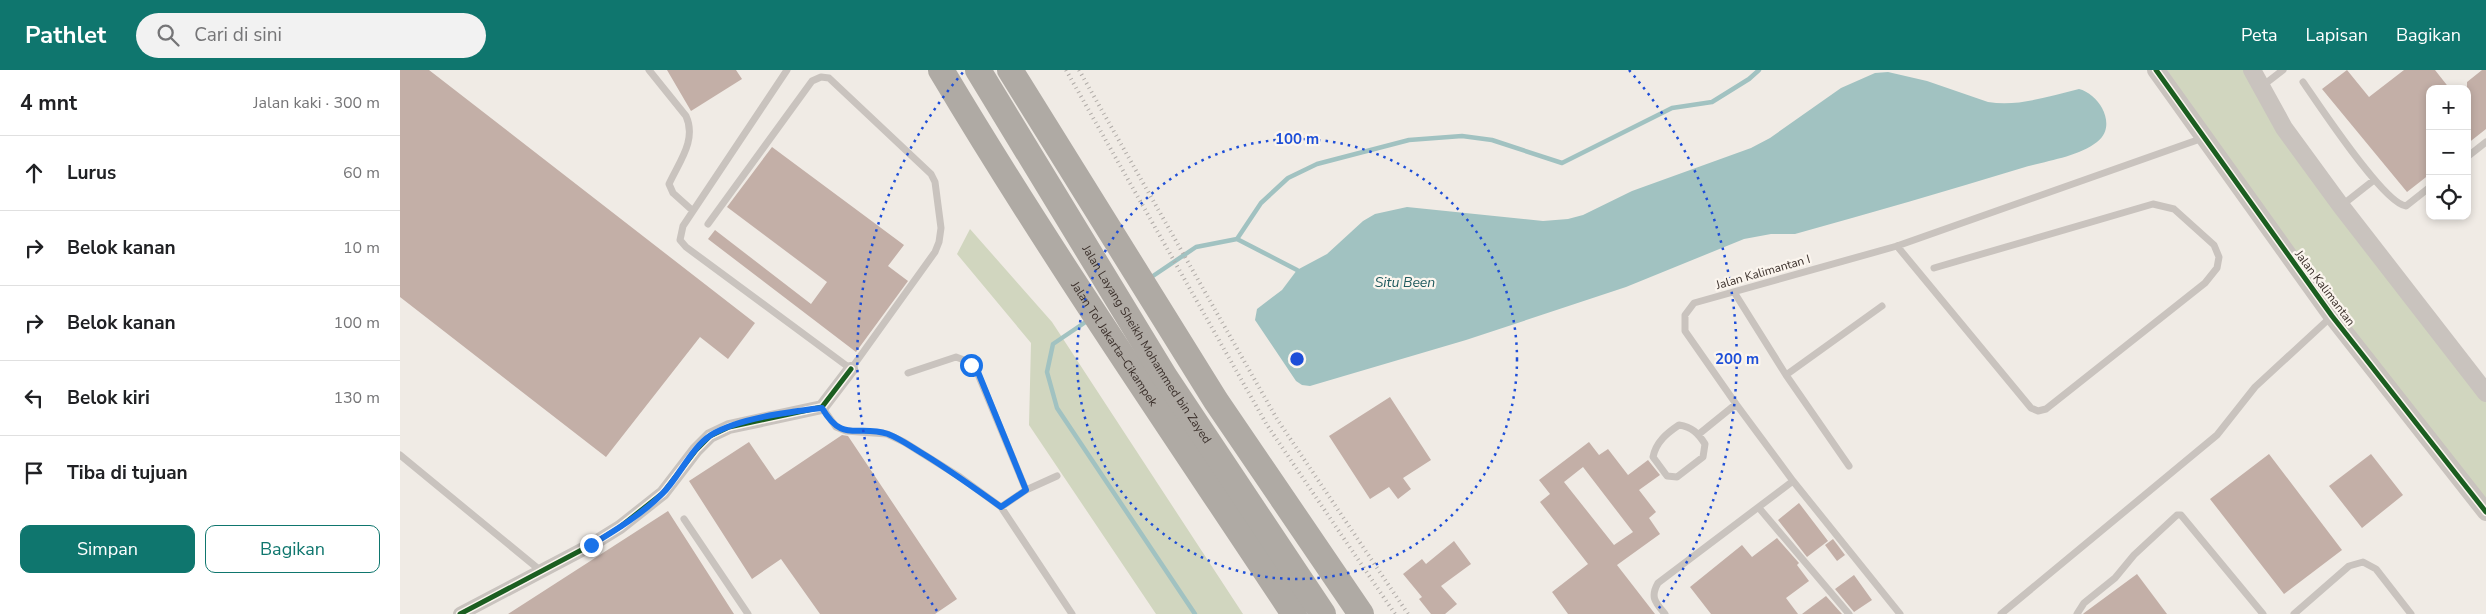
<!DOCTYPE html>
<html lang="id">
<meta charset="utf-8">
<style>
:root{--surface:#fff;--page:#f2f2f2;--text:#202124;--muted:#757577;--line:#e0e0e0;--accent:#0f766e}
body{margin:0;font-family:"Nunito Sans",sans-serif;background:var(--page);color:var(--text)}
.controls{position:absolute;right:15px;top:15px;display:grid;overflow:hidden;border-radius:10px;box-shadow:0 2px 8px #0003}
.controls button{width:45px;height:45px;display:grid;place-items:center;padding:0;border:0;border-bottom:1px solid var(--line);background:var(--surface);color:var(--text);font:25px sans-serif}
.stop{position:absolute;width:15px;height:15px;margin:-11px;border:4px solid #1a73e8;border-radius:50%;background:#fff}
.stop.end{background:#1a73e8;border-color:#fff;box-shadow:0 1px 5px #0008}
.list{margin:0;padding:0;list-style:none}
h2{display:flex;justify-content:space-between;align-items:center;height:65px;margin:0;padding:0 20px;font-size:21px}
h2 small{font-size:16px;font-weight:400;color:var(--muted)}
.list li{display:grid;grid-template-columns:32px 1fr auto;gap:15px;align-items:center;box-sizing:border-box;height:75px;padding:0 20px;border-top:1px solid var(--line)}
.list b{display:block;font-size:19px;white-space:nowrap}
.list em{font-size:16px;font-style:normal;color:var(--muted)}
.actions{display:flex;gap:10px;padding:15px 20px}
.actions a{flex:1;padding:11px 0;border:1px solid var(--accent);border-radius:10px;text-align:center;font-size:18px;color:var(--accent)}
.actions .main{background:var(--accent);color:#fff}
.icon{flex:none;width:28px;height:28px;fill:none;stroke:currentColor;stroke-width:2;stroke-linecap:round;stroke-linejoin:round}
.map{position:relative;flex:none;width:2086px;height:544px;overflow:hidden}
header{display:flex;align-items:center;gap:30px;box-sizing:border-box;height:70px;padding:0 25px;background:var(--accent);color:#fff}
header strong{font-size:24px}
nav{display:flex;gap:28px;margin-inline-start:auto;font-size:18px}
.search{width:350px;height:45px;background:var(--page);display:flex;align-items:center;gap:12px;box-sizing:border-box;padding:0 18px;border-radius:28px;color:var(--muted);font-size:19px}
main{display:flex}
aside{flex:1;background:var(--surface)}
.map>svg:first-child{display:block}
.green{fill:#d1d6bf}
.water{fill:#a1c2c1}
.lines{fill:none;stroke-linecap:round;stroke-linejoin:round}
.stream{stroke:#a1c2c1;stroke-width:4.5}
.building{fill:#c3afa7;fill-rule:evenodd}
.service{stroke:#c9c3be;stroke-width:7}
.minor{stroke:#c9c3be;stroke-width:14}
.tertiary{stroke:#c9c3be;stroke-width:18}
.motorway{stroke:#afaaa4;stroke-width:26}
.rail{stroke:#b1aca8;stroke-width:4;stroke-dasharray:1 4;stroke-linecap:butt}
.cycleway-casing{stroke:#fbf5ee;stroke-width:8}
.cycleway{stroke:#1b5e20;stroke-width:5}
.route{stroke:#1a73e8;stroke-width:6}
.ring{fill:none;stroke:#1d4ed8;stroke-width:2.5;stroke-dasharray:2.5 5}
.labels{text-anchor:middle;stroke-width:4.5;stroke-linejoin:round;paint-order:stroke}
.street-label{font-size:12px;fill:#3b302b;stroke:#fbf5ee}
.water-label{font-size:14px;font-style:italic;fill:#1f5a5e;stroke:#fbf5ee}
.centre{fill:#1d4ed8;stroke:#fbf5ee;stroke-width:2.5}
.ring-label{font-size:15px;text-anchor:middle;font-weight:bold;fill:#1d4ed8;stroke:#fbf5ee;stroke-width:4.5;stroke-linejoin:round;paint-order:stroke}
</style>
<header>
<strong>Pathlet</strong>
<div class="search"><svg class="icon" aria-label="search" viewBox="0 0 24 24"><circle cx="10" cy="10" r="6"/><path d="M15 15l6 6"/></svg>Cari di sini</div>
<nav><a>Peta</a><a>Lapisan</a><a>Bagikan</a></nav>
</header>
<main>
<aside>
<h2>4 mnt<small>Jalan kaki · 300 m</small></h2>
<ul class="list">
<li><svg class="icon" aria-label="ahead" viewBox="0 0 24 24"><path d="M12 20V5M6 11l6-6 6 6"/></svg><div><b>Lurus</b></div><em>60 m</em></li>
<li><svg class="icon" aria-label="right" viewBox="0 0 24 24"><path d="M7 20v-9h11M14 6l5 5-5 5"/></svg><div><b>Belok kanan</b></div><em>10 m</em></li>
<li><svg class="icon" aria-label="right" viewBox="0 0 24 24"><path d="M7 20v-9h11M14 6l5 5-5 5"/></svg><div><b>Belok kanan</b></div><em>100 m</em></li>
<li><svg class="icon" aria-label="left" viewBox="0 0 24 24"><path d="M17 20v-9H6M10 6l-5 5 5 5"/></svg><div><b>Belok kiri</b></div><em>130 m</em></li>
<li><svg class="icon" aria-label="arrive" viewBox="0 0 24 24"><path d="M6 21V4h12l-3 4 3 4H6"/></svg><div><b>Tiba di tujuan</b></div></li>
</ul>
<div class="actions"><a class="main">Simpan</a><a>Bagikan</a></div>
</aside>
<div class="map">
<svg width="2086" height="544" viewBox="0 0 2086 544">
<rect width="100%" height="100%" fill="#f0ebe5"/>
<path class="green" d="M1756,0H1852L2086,323V437Z
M570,159L652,252L843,544H756L629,355L631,273L557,184Z"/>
<path class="water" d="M1488,2L1527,11L1588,32C1619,37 1649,26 1679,19C1688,21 1698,30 1702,38C1708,49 1709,63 1697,72C1678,87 1645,91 1622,98C1547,121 1471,143 1395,164H1371L1344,169L1226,217L1066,270L910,316L902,315L896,311L855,250L857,239L882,220L897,200L927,184L963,151L975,144L1007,137L1143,151L1168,149L1183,145L1232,121L1351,78L1370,68L1441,18L1475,3Z"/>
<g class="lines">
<path class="stream" d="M837,169L897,200
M750,208L796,177L837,169L861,133L888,108L917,94L1009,70L1062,66L1092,70L1162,93L1272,38L1312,32L1349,9L1359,0
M690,249L653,274L647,302L657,338L795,544"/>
</g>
<path class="building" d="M0,0H29L355,253L328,289L300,267L206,387L0,227Z
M267,0H336L342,9L291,41Z
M1947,0L1969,27L2004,0H2035L2050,19H2030V104L2007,122L1922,19Z
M2082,0H2086V59L2067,74V12Z
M372,77L504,175L488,196L508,211L456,282L308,169L315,160L411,234L427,212L327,137Z
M990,327L1031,390L1003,408L1011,419L998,429L989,417L970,429L929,366Z
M442,365L448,366L557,529L535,544H420L381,489L352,509L289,411L349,372L375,410Z
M1189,372L1199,385L1208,379L1228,405L1248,390L1260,405L1239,420L1256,442L1249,448L1260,464L1217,495L1255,544H1168L1152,522L1188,494L1140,432L1150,424L1139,410ZM1183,397L1233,462L1214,475L1164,412Z
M1869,384L1942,480L1884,524L1810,429Z
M1971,384L2003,425L1962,458L1929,416Z
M1399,433L1428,471L1407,487L1378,450Z
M268,441L334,544H108Z
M1377,468L1399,493L1397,495L1409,511L1386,528L1398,544H1311L1290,517L1342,475L1352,487Z
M1433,469L1445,485L1437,491L1425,475Z
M1054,471L1071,494L1041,516L1057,534L1045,544H1031L1019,529L1022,527L1003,504L1022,489L1026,494Z
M1737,504L1767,544H1683L1684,543Z
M1454,505L1472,530L1454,542L1435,519Z
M1426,526L1442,544H1402Z"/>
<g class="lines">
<path class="service" d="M249,0L286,46C297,70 279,92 269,114L273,123L293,141
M1903,12C1919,35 1984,134 2006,136L2030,117
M1861,17L1883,0
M2067,87L2086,72
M1941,136L1974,110
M308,154L412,11L421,7L429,8L531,104L535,112L541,158L539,172L535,182L451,299L286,177L280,170L283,156L387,0
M1497,176L1631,338L1638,341L1646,339L1805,213L1817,198L1819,187L1814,175L1774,139L1753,134L1534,198
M1334,222L1386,305L1482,236
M508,303L556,287L564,290L577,302L626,420
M1386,305L1449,396
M422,337L436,357L446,361L487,364L504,372L560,407L601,437L672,544
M1279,355C1292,357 1298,363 1305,374L1303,387L1277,407L1267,406L1253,387C1256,372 1267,363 1279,355Z
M1299,364L1336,334
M0,385L141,501
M601,437L626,420L657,406
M1359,438L1449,544
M284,449L348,544
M1265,544C1255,532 1250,527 1258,513L1393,411
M1500,544L1393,411L1336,334L1285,261V245L1294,233L1497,176L1803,68
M1601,544L1817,365L1855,317L1932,246
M1677,544L1684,533L1715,508L1734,485L1777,445H1781L1863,544
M1894,544L1949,496L1963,492L1976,499L2011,544"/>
<path class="minor" d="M60,544L191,475L220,457L263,423L296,380L310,366L329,357L422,337L451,299"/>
<path class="tertiary" d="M1756,0L1932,246L2086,442
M1852,0L1884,58L1941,136L2086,323"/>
<g class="motorway">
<path id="s1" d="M541,0C652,186 775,364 894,544"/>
<path id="s2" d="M578,0L765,307L923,544"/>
<path d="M610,0L816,331L961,544"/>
</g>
<path class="rail" d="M666,0L867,355L995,544
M679,0L877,349L1008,544"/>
<defs>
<path id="cycleway" d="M1756,0L1932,246L2086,442
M60,544L191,475L220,457L263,423L296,380L310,366L329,357L422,337L451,299"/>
</defs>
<use href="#cycleway" class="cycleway-casing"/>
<use href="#cycleway" class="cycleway"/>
</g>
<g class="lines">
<path class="route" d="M191,475C216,460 242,444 262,424C280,406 290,379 311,365C339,348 389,342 422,338C443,374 456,354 488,364C501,369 513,378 525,385C551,401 576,419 601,437L626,420L578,302L571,295"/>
</g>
<g class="ring">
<circle cx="897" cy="289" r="220"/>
<path d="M537 541A440 440 0 0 1 565 0M1229 0A440 440 0 0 1 1257 541"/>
</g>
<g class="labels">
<g class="street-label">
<text transform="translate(1363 202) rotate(-16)" y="4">Jalan Kalimantan I</text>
<text transform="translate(1925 218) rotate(53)" y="4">Jalan Kalimantan</text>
<text dy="4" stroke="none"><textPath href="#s1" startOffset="324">Jalan Tol Jakarta–Cikampek</textPath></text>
<text dy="4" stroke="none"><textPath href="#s2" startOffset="322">Jalan Layang Sheikh Mohammed bin Zayed</textPath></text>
</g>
<g class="water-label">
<text x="1005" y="217">Situ Been</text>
</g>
</g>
<circle cx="897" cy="289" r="8" class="centre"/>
<g class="ring-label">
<text x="897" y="74">100 m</text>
<text x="1337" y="294">200 m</text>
</g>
</svg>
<div class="controls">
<button>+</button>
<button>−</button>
<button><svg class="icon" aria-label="locate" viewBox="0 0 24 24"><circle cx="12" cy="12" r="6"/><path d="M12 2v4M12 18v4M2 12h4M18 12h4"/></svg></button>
</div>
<div class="stop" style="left:571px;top:295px"></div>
<div class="stop end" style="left:191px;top:475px"></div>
</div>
</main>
